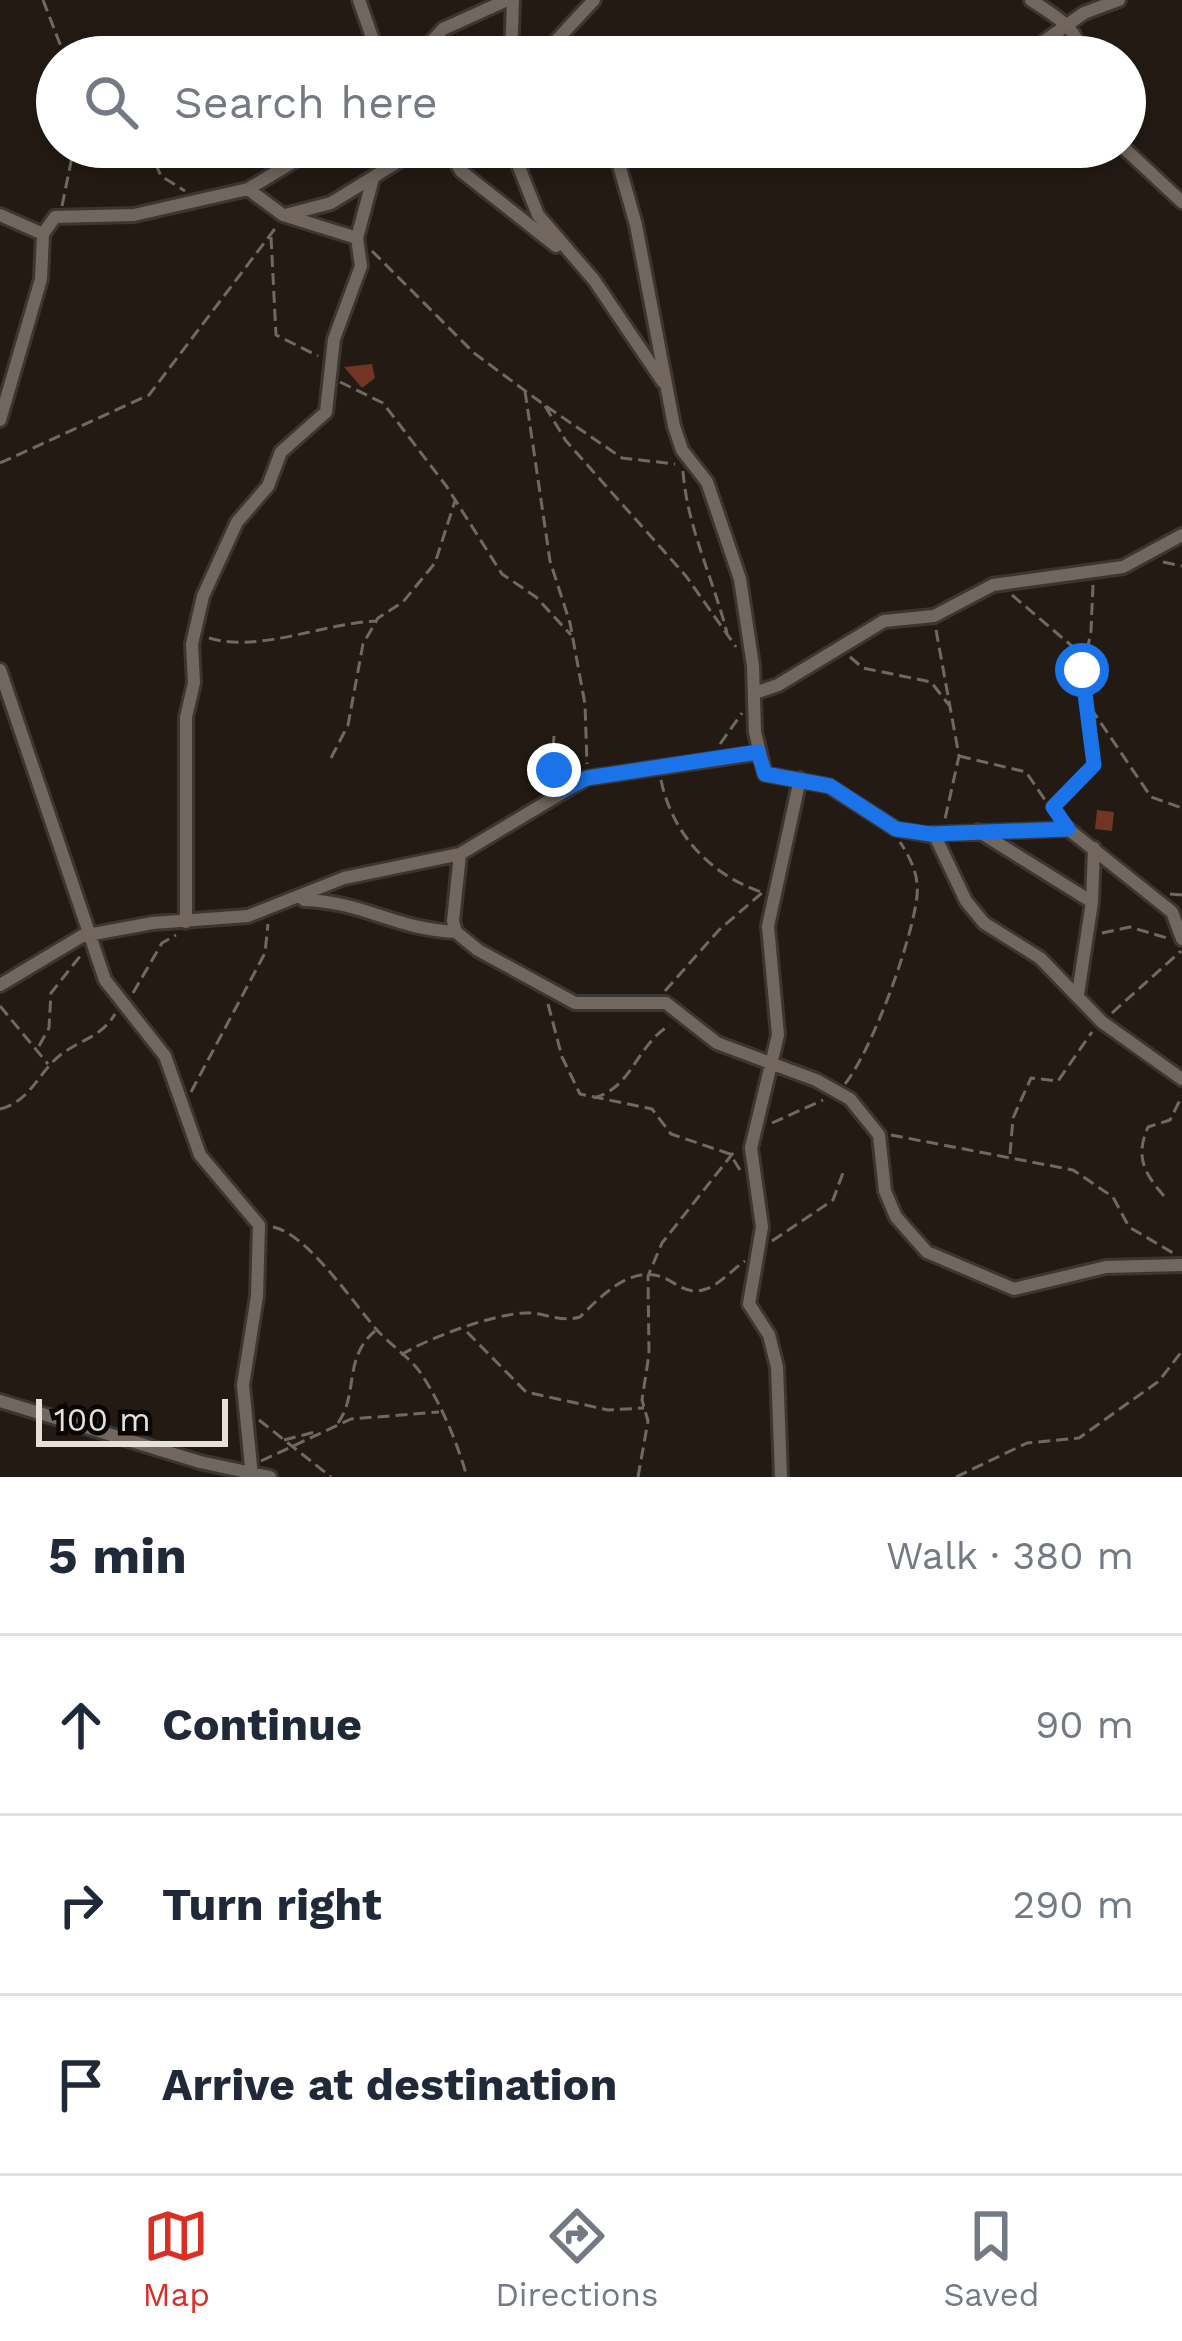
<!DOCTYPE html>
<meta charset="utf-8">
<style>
:root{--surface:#fff;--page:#f6f6f7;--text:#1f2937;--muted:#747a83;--line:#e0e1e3;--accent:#d93025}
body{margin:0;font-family:"Work Sans",sans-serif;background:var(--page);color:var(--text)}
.scale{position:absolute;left:36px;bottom:30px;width:192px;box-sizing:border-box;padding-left:12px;border:6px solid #e6e0db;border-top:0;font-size:33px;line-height:42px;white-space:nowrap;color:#e6e0db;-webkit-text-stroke:9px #090604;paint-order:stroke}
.stop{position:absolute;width:36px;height:36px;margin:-27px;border:9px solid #1a73e8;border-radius:50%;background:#fff}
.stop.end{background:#1a73e8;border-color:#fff;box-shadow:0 3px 12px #0008}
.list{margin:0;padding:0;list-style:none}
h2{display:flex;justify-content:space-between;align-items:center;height:156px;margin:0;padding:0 48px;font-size:51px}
h2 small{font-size:39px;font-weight:400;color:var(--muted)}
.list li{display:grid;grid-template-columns:78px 1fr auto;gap:36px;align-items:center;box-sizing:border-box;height:180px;padding:0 48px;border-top:3px solid var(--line)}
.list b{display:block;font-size:45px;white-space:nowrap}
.list em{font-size:39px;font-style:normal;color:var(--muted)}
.icon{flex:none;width:66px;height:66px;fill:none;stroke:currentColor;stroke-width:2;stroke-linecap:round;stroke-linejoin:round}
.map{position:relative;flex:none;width:1182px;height:1477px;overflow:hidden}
.search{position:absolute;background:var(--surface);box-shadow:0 6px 18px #0003;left:36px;right:36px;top:36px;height:132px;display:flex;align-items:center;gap:30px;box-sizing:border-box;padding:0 42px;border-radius:66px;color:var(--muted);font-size:45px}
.sheet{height:696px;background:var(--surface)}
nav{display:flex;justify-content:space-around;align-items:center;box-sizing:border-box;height:168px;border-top:3px solid var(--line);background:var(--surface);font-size:33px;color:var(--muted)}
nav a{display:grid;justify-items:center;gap:6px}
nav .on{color:var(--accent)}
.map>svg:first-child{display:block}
.building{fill:#723423}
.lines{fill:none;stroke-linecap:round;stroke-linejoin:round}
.minor-casing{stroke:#3c3632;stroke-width:18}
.path{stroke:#706962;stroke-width:3;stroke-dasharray:12 6;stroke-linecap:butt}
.minor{stroke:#71675e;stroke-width:12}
.route{stroke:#1a73e8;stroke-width:15}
</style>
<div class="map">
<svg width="1182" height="1477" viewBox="0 0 1182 1477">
<rect width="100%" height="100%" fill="#231b13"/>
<path class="building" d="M372,364L375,378L362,388L344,367Z
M1097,810L1114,812L1112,831L1095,829Z"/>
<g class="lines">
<defs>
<path id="minor" d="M359,0L379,57
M1031,0C1055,16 1078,27 1082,57
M417,57L443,29L507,0
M511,57L513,0
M541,57L594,0
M1022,57L1084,13L1119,0
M447,147L461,171L556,246
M511,147L538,215L594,280L663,382
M614,147L636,225L674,426L682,450L707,482L740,579L753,666L755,732L765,774L829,786L896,829L935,836L966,901L984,923L1040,958L1102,1022L1182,1079
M949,147H967
M1123,147L1182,202
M0,215L43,234
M285,215L331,203L422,147
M357,238L373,178
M0,420L41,279L43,234L55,217L134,215L248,189L318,147
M0,670L105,980L165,1056L200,1155L259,1225L257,1296L243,1385L252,1477
M755,693L778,685L884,621L934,616L993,585L1123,567L1182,535
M978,831L1092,902
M931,834L1068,829L1172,912L1182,939
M460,854L453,921L456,932L478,950L575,1003H666L717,1043L816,1080L850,1099L879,1135L885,1191L896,1217L927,1252L1014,1289L1106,1267L1182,1265
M304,900C365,902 394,929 456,932
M186,922V717L194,683L192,644L203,596L237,522L268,486L281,452L326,412L334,339L361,266L357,238L283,215L248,189
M0,985L82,936L153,923L248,916L344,878L460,854L587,778L758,753
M1078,994L1092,902L1094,848
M0,1401L200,1462L270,1477
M781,1477L777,1367L769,1335L749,1304L762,1227L751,1148L778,1035L768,926L800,779"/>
</defs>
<use href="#minor" class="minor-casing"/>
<path class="path" d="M43,0L65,57
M148,147L161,176L185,191
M62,206L74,147
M271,237L276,335L318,356
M372,251L474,353L543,404L622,458L675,464
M340,382L383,403L447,487L502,574L536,597L571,635
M525,391L550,561L570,623L585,704L587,764
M545,406L566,441L686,576L736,647
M0,463L149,395L277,226
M683,471C687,527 713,578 727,633
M1163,562L1182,566
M1093,585L1091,631L1081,681L1086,701L1151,797L1182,808
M1012,595L1086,658
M936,630L959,756L945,819
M209,638C257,653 322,624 375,621
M850,657L863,668L931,682L949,705
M554,736L552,760L559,784
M720,744L742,713
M959,756L1026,772L1058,819
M331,758L348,725L363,644L378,618L403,602L435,563L455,501
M661,780C672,833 709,874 761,892
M1053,807L1094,765L1091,714
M1170,894L1182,895
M1102,933L1130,927L1167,938
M665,991L719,930L763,892
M133,993L162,943L176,935
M548,1004L562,1057L580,1094L652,1109L671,1134L730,1154L740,1170
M0,1006L48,1064
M1112,1013L1181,951
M39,1046L49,1028L51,993L81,955
M845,1084C873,1048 912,941 917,896C919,875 911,859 900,842
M191,1092L265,953L268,924
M593,1098C632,1089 636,1045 670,1025
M0,1109C32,1101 38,1071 63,1053C83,1039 102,1036 115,1014
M772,1123L823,1100
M891,1135L1073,1170L1113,1197L1129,1227L1173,1253
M1010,1154L1013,1118L1031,1078L1058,1081L1092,1032
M1164,1196C1144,1173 1135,1157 1148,1127L1170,1120L1182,1096
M273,1227C306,1233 353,1302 376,1329C390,1345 411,1358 422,1375C442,1406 457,1442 467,1477
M772,1241L833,1200L844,1170
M467,1332L526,1392L608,1410L644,1408
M401,1355C428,1338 493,1314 525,1313C545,1312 559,1323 580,1317C599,1298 630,1265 662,1277C677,1283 687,1296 706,1289C719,1285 733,1269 745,1261
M259,1420L331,1477
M338,1423C359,1393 343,1358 375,1331
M284,1440L315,1432
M261,1461L351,1419L439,1412
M638,1477L648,1421L642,1400L649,1354L648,1276L662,1243L737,1148
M956,1477L1027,1443L1079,1438L1159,1381L1182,1351"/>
<use href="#minor" class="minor"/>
</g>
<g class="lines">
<path class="route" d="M554,770L562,790L587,778L758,752L765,774L830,786L896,829L931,834L1068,829L1053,807L1094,765L1082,670"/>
</g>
</svg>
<div class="scale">100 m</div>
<div class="stop" style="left:1082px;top:670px"></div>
<div class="stop end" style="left:554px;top:770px"></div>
<div class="search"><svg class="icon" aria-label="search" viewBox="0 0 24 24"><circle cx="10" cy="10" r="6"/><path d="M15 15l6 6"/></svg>Search here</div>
</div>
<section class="sheet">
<h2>5 min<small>Walk · 380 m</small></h2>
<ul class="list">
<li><svg class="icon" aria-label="ahead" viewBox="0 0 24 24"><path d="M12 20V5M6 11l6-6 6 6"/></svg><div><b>Continue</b></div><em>90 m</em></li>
<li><svg class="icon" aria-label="right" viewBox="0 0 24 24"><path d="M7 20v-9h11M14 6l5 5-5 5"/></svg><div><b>Turn right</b></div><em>290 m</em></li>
<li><svg class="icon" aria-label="arrive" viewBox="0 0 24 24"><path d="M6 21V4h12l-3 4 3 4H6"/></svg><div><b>Arrive at destination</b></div></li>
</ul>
</section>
<nav>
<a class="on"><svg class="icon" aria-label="map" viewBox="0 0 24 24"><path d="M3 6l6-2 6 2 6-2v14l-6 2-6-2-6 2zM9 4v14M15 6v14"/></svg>Map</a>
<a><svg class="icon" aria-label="directions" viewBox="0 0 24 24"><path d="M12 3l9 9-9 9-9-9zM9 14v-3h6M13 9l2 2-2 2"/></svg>Directions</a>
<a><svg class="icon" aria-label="saved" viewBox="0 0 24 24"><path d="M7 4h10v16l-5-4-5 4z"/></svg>Saved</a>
</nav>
